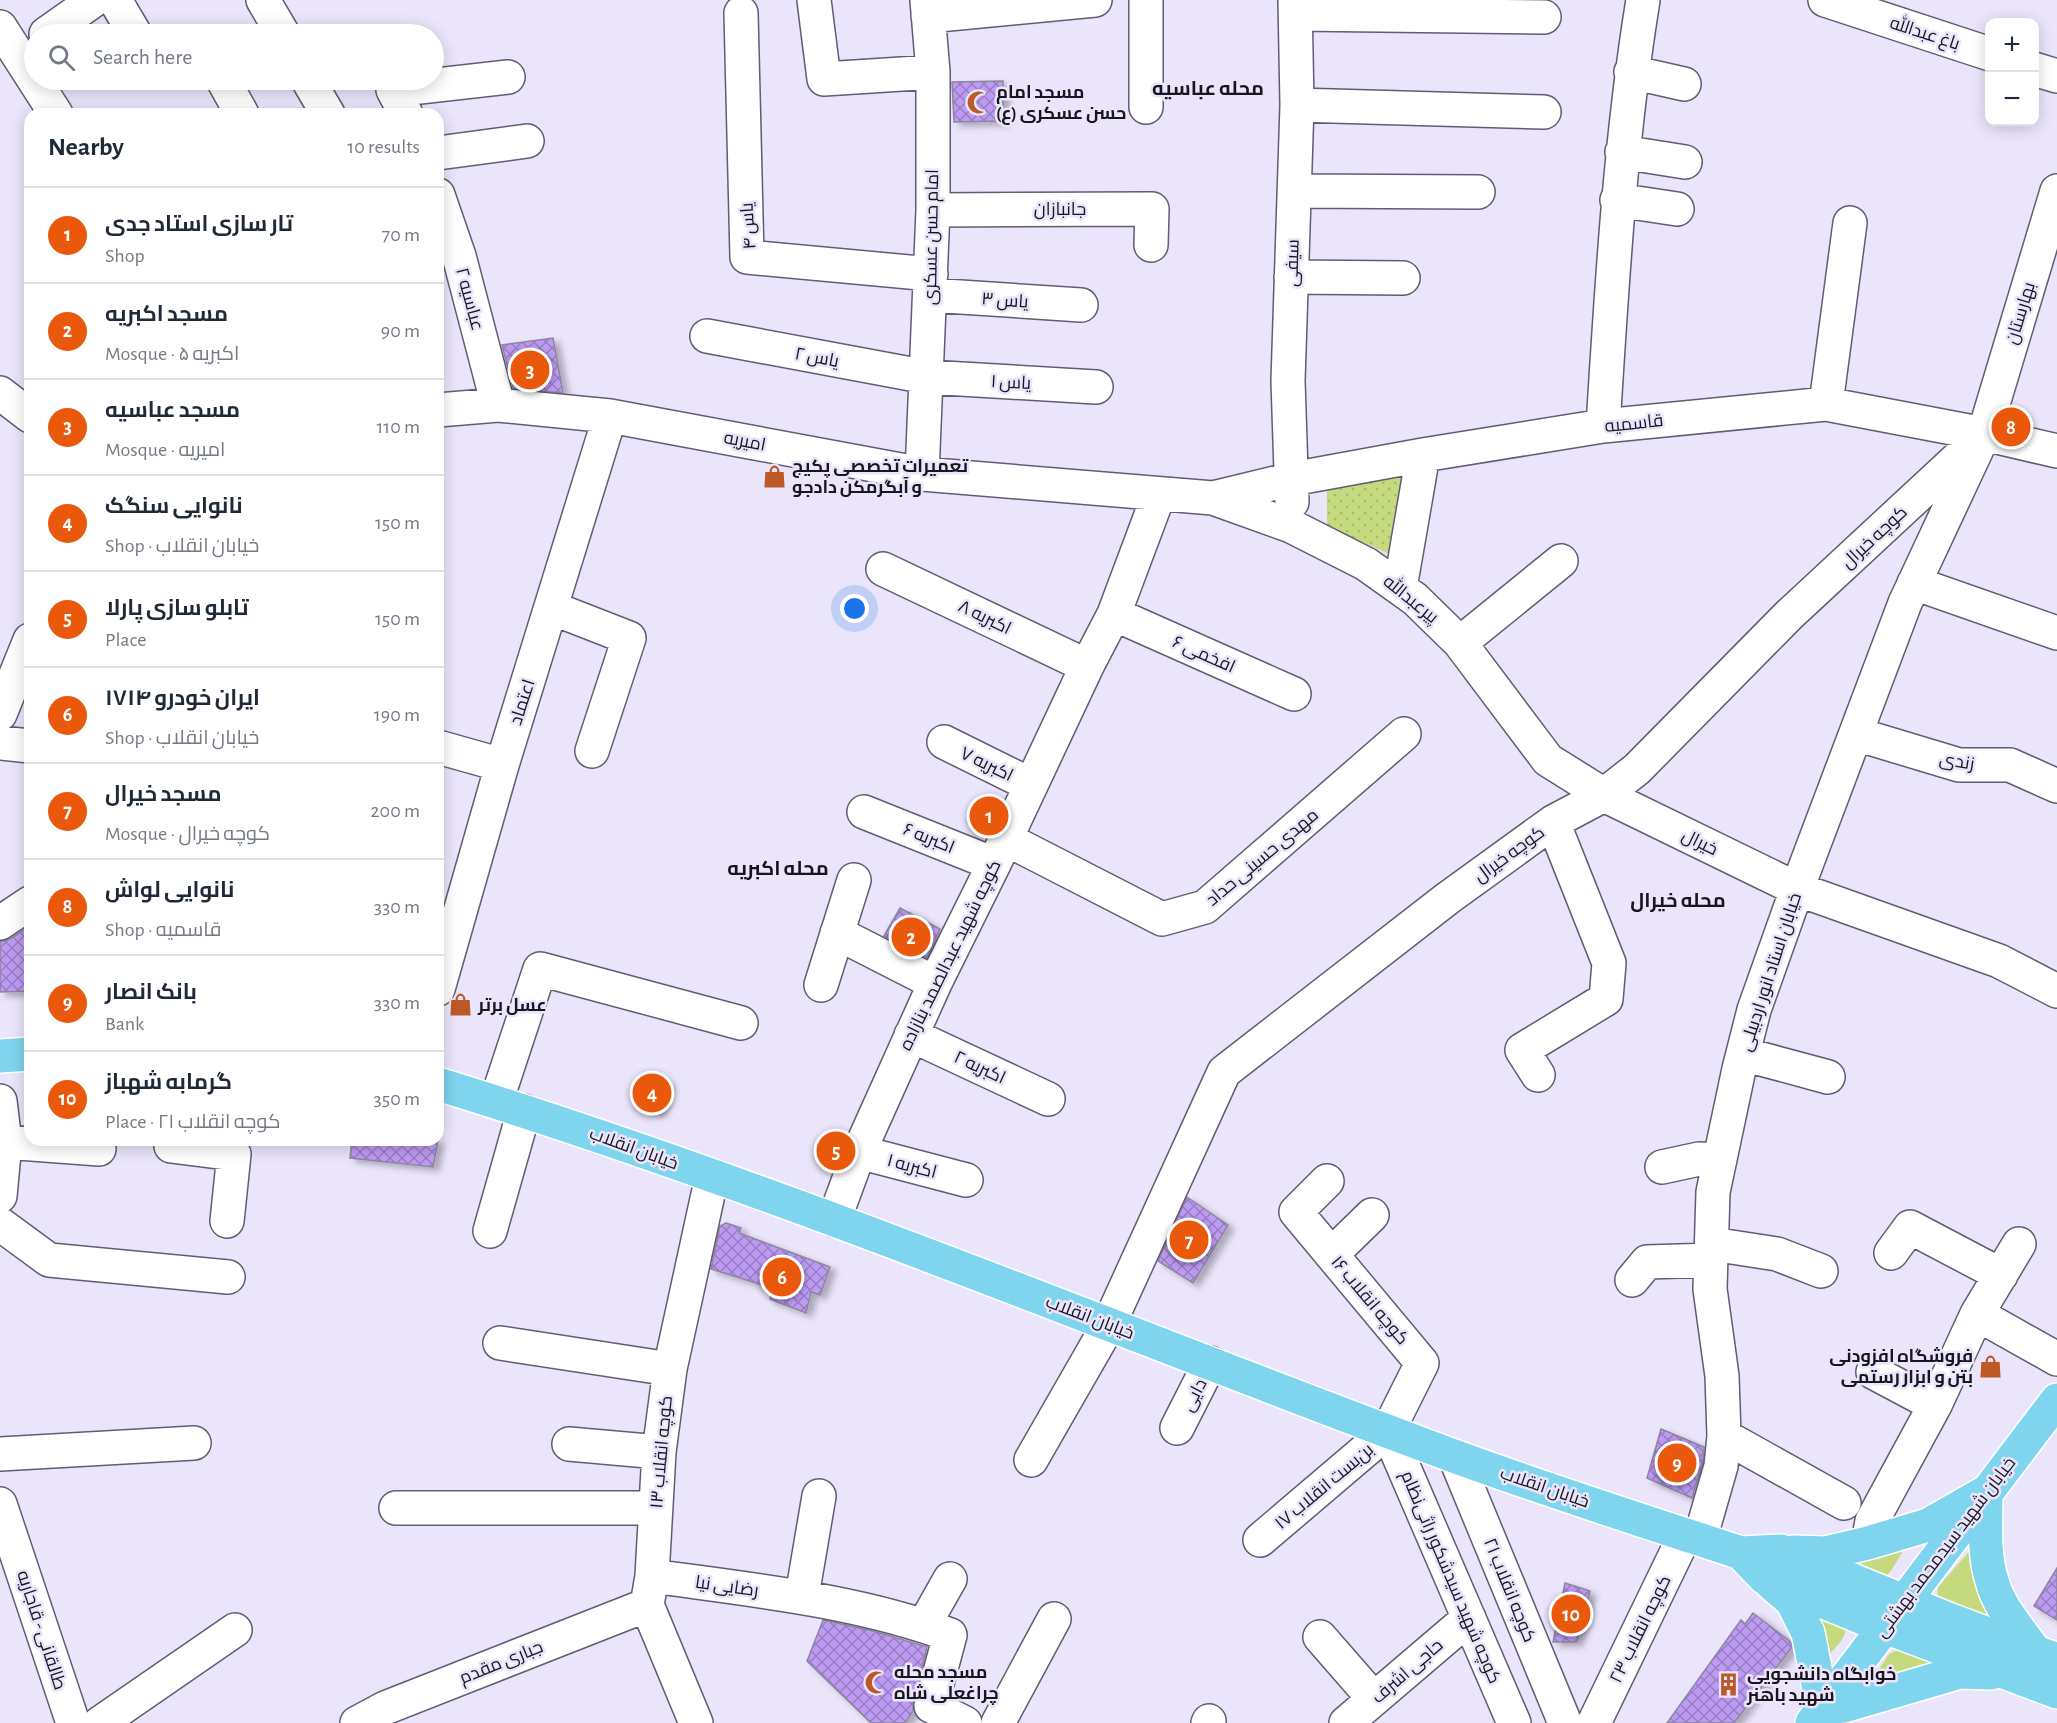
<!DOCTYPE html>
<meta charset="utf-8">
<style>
:root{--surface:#fff;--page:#f2f2f3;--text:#1f2937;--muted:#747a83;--line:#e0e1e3;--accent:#ea580c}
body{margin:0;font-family:"Alegreya Sans",Cairo,sans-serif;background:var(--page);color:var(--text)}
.controls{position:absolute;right:18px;top:18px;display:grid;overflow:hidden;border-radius:12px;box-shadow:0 3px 15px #0003}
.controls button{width:54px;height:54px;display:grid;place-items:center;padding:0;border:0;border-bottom:2px solid var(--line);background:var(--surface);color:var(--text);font:30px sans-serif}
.you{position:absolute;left:855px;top:609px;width:21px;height:21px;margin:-15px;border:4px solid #fff;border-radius:50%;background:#1a73e8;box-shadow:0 0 0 9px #1a73e833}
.badge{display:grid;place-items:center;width:39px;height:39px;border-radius:50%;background:var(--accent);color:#fff;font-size:20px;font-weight:700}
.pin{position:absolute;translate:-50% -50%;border:3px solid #fff;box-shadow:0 2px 6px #0006}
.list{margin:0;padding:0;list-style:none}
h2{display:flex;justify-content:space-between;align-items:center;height:78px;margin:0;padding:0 24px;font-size:26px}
h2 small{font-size:20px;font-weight:400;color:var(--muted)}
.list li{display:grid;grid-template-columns:39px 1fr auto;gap:18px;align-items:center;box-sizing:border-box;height:96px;padding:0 24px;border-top:2px solid var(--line)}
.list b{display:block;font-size:22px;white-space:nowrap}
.list p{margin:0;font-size:20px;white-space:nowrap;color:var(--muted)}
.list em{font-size:20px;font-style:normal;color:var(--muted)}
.icon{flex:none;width:33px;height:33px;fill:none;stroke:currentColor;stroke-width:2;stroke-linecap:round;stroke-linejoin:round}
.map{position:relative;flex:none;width:2057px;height:1723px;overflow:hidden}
.search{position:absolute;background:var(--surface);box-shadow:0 3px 15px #0003;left:24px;top:24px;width:420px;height:66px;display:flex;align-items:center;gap:15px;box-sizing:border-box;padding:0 21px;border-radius:33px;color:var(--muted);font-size:22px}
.panel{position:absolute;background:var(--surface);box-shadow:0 3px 15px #0003;left:24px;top:108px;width:420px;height:1038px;border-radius:18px}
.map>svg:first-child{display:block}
.grass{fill:#c5da7e}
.park{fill:url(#park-dots)}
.building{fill:url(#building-cross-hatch);stroke:#8e859e;stroke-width:1.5;filter:url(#shadow)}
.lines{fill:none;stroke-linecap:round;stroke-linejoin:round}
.minor-casing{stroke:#625b73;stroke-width:36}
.major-casing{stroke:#fff;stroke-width:36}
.minor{stroke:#fff;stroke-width:33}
.major{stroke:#7fd4ee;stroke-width:33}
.labels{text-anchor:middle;stroke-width:5;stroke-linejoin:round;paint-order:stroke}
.street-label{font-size:18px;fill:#18151f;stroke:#ebe5fb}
.poi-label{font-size:18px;font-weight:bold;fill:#18151f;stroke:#ebe5fb;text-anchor:start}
.neighbourhood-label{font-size:20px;font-weight:bold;fill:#18151f;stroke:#ebe5fb}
</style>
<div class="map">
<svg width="2057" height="1723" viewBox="0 0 2057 1723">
<defs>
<pattern id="park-dots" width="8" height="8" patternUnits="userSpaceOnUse" patternTransform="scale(1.5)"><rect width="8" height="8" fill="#c5da7e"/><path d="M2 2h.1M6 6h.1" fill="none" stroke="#a8ba6c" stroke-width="1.8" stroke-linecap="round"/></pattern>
<pattern id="building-cross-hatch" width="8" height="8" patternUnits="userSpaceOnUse" patternTransform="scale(1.5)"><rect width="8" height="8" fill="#be9bf3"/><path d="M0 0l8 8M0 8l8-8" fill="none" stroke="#997dc4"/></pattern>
<filter id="shadow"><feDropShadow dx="6" dy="4" stdDeviation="3" flood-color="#0004"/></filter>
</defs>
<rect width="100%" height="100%" fill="#ebe5fb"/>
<path class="grass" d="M1973,1547L1979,1588L1988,1616L1946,1605L1937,1599L1938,1587Z
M1904,1549L1891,1571L1884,1579L1842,1565Z
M1818,1614L1844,1625C1849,1636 1837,1645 1830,1654L1826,1653L1822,1650Z
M1904,1647L1942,1666L1869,1684L1889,1654Z"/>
<path class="park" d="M1412,468L1396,557L1327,526V484Z"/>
<path class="building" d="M1003,81L1004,121L954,122L952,82Z
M553,338L563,393L513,388L502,345Z
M989,798L1001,805L988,833L973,824Z
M900,908L940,929L927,958L884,936Z
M30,926V991L0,992V942L10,939Z
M644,1076L668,1082L658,1113L637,1103Z
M831,1136L843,1141L835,1164L822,1159Z
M352,1140H438L433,1167L350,1158Z
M1187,1197L1228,1225L1193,1283L1158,1261Z
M726,1223L741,1228L739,1233L830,1267L820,1295L811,1292L806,1313L770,1299L772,1288L711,1269L720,1226Z
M1661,1429L1704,1447L1703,1461L1692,1498L1647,1478Z
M2057,1568V1620L2034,1606Z
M1565,1583L1590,1591L1577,1642H1553Z
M1753,1613L1791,1642L1792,1647L1734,1723H1667L1741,1620L1745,1624Z
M823,1620L873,1631L927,1647L913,1701V1711L905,1723H871L807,1661Z"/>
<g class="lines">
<defs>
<path id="minor" d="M115,0L135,34
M263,0L283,34
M814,0L824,79L933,72
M1146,0V107
M1825,0L1990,54
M741,13L747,257L931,274
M1296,14L1544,17
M928,16L1095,0
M0,27L56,114
M46,34L94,0
M2034,69L2057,76
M1631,72L1684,84
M223,80L242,114
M308,80L328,114
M1297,105L1544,112
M406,114L393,90L508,77
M1622,152L1685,162
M438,153L527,141
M1295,191L1478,192
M438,195L459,256L498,405
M1617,200L1677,209
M933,210L1152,209L1151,245
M1291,277L1403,278
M930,295L1081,305
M707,336L927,377L1096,387
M0,393L30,416
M1826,404L1850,223
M438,410L498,405L610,416L922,474L1213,498L1291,526L1366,564L1415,599L1460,643L1548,760L1604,795L1797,889L1999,961L2057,991
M1603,426C1612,284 1620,141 1643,0
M922,474L933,210V72L927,0
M1213,498L1292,479L1423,455L1603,426L1826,404L1984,434L2057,451
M1292,502L1288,381L1297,105L1295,0
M883,569L1087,666
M1914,583L2057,633
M1400,588L1423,455
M552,608L629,638L592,751
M1114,614L1294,694
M1460,643L1561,561
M0,714L30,640
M1856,734L1959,765H2010L2057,786
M944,742L1031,785
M0,743L30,746
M438,747L502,765
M864,812L994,864
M1006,839L1162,919L1205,907L1404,734
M0,923L30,903
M837,933L935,983
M821,985L854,880
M438,989L502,765L610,416
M911,1035L1048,1099
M1743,1054L1828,1077
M1538,1075L1522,1050L1606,999L1609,963L1553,822
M0,1101L5,1142L0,1196
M496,1102L540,969L741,1023
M172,1140L171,1146L234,1154L227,1221
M5,1142L99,1149
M859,1152L966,1180
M1662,1167L1699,1159L1720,1160
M834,1220L859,1152L935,983L994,864L1087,666L1114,614L1159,494
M0,1224L49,1260L228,1277
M490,1231L524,1111
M1712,1244L1777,1254L1821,1271
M1891,1253L1910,1227L2001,1275
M1332,1254L1372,1215
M1632,1280L1647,1262L1711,1260
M1977,1314L2057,1359
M500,1343L670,1369
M1873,1372L1935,1405
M1177,1428L1210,1363
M1388,1431L1514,1723
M1724,1436L1844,1503
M569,1444L659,1452
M0,1454L194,1443
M1455,1457L1565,1723
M1031,1460L1109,1324L1224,1072L1448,898L1553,822L1604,795L1637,769L1789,615L1984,434
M0,1504L73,1723
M396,1508H656
M1700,1539L1721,1466L1724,1436L1722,1376L1710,1289L1713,1192L1739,1069L1754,1010L1797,889L1905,603L1984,434L2057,191
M1260,1540L1388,1431L1422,1363L1296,1212L1327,1181
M1868,1543L1872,1521L1935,1405L1977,1314L2019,1244
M652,1576C752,1590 855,1600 950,1635L931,1706L965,1723
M802,1596L819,1496
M924,1625L950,1579
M1320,1637L1374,1699
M100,1723L235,1630
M357,1723L385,1708L647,1605
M696,1723L647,1605L652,1576L659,1452L670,1369L712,1176
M998,1723L1054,1619
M1208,1723L1209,1721
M1346,1723L1469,1618
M1594,1723L1685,1535"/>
<path id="major" d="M0,1056L30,1054
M438,1084C782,1190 1114,1330 1451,1455C1546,1490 1644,1521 1741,1553L1781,1551L1948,1619L2057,1660
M1794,1552L1825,1553L1868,1543L1928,1525L1986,1492C1986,1521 1983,1553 1992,1581C1999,1608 2020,1630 2036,1653
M1741,1553L1765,1578L1885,1627L2057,1692
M1772,1584L1792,1601L1808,1633L1823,1708L1844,1706L1960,1672L1991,1673
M1812,1723L2057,1400"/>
</defs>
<use href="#minor" class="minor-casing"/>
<use href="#major" class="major-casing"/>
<use href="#minor" class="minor"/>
<use href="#major" class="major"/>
</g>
<defs>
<symbol id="mosque-bare" viewBox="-9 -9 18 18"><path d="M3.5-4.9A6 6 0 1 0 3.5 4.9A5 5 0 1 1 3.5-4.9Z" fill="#bd5827" stroke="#ebe5fb" stroke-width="2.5" paint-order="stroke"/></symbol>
<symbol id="shop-bare" viewBox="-9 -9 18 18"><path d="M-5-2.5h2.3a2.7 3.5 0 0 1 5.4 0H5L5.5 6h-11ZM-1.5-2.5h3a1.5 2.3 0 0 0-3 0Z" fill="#bd5827" stroke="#ebe5fb" stroke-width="2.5" paint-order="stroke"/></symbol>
<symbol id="building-bare" viewBox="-9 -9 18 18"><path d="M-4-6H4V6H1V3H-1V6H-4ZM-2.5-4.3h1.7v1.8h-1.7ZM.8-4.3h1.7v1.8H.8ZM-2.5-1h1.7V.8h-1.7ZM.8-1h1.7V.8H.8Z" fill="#bd5827" stroke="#ebe5fb" stroke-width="2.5" paint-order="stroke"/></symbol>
</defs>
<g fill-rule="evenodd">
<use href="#mosque-bare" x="962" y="86" width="33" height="33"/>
<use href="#shop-bare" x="758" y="460" width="33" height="33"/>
<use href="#shop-bare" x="444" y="988" width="33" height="33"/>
<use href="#shop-bare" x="1974" y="1350" width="33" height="33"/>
<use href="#mosque-bare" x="860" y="1666" width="33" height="33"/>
<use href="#building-bare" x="1712" y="1668" width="33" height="33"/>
</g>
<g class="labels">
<g class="street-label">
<text transform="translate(1925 33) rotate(18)" y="6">باغ عبدالله</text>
<text x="1060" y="215">جانبازان</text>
<text transform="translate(748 226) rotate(-94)" y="6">یاس ۴</text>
<text transform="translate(931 237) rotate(-89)" y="6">امام حسن عسکری</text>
<text transform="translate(1292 263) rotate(-88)" y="6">سیفی</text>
<text transform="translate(470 299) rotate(75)" y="6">عباسیه ۲</text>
<text transform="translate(1005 300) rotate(4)" y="6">یاس ۳</text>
<text transform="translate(2020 313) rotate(-73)" y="6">بهارستان</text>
<text transform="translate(817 357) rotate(11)" y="6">یاس ۲</text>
<text transform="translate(1011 382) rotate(3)" y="6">یاس ۱</text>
<text transform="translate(1634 423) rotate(-6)" y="6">قاسمیه</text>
<text transform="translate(745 441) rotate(11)" y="6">امیریه</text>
<text transform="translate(1874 537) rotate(-43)" y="6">کوچه خیرال</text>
<text transform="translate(1411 599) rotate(39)" y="6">پیرعبدالله</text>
<text transform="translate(985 617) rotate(26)" y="6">اکبریه ۸</text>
<text transform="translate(1204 654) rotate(24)" y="6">افخمی ۶</text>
<text transform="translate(522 702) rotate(-72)" y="6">اعتماد</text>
<text transform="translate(1957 761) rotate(9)" y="6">زندی</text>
<text transform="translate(987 764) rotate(26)" y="6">اکبریه ۷</text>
<text transform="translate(929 838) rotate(22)" y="6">اکبریه ۶</text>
<text transform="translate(1700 842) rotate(26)" y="6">خیرال</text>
<text transform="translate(1509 854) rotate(-36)" y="6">کوچه خیرال</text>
<text transform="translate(1262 857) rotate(-40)" y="6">مهدی حسینی حداد</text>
<text transform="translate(950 955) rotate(-64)" y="6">کوچه شهید عبدالصمد بنازاده</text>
<text transform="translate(1770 972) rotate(-72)" y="6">خیابان استاد انور اردبیلی</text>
<text transform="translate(980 1067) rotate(25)" y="6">اکبریه ۲</text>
<text transform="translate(634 1148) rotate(20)" y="6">خیابان انقلاب</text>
<text transform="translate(912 1166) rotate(15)" y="6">اکبریه ۱</text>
<text transform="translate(1370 1300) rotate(50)" y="6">کوچه انقلاب ۱۶</text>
<text transform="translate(1090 1317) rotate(21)" y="6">خیابان انقلاب</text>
<text transform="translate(1194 1395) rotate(-63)" y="6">دایی</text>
<text transform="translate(661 1452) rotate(-85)" y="6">کوچه انقلاب ۱۳</text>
<text transform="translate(1324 1486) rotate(-40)" y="6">بن‌بست انقلاب ۱۷</text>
<text transform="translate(1545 1487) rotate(19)" y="6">خیابان انقلاب</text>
<text transform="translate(1945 1547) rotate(-53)" y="6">خیابان شهید سیدمحمد بهشتی</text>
<text transform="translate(1451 1577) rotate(67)" y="6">کوچه شهید سیدشکور راثی‌نظام</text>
<text transform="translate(727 1586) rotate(8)" y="6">رضایی نیا</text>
<text transform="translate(1510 1590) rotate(68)" y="6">کوچه انقلاب ۲۱</text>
<text transform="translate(1640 1629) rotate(-64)" y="6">کوچه انقلاب ۲۳</text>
<text transform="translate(42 1630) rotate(72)" y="6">طالقانی - قاجاریه</text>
<text transform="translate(501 1662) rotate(-22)" y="6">جباری مقدم</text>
<text transform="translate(1407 1671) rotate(-41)" y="6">حاجی اشرف</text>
</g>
<g class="poi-label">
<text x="996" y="98">مسجد امام<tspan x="996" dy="21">حسن عسکری (ع)</tspan></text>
<text x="792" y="472">تعمیرات تخصصی پکیج<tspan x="792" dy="21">و آبگرمکن دادجو</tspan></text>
<text x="478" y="1011">عسل برتر</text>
<text x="1973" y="1362" text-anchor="end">فروشگاه افزودنی<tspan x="1973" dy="21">بتن و ابزار رستمی</tspan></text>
<text x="894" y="1678">مسجد محله<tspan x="894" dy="21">چراغعلی شاه</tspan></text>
<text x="1747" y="1680">خوابگاه دانشجویی<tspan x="1747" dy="21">شهید باهنر</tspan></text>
</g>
<g class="neighbourhood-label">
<text x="1208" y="95">محله عباسیه</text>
<text x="778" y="875">محله اکبریه</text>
<text x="1678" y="907">محله خیرال</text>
</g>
</g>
</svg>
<div class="controls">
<button>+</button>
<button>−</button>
</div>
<div class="you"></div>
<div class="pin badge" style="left:989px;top:816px">1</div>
<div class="pin badge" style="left:911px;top:937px">2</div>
<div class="pin badge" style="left:530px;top:370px">3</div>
<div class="pin badge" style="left:652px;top:1093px">4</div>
<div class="pin badge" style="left:836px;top:1151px">5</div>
<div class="pin badge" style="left:782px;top:1277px">6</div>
<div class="pin badge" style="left:1189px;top:1240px">7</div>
<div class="pin badge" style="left:2011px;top:427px">8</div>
<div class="pin badge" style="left:1677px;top:1463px">9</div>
<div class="pin badge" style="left:1571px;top:1614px">10</div>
<div class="search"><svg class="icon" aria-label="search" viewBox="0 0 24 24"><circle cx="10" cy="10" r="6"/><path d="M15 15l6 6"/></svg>Search here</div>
<section class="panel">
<h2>Nearby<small>10 results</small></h2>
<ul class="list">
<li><span class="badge">1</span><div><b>تار سازی استاد جدی</b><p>Shop</p></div><em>70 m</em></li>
<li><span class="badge">2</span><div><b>مسجد اکبریه</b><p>Mosque · اکبریه ۵</p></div><em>90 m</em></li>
<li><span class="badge">3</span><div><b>مسجد عباسیه</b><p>Mosque · امیریه</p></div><em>110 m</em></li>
<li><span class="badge">4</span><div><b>نانوایی سنگک</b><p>Shop · خیابان انقلاب</p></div><em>150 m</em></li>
<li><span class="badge">5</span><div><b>تابلو سازی پارلا</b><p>Place</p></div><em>150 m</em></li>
<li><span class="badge">6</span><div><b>ایران خودرو ۱۷۱۴</b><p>Shop · خیابان انقلاب</p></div><em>190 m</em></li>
<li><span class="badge">7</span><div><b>مسجد خیرال</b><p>Mosque · کوچه خیرال</p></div><em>200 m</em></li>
<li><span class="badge">8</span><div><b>نانوایی لواش</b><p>Shop · قاسمیه</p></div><em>330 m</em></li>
<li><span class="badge">9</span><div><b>بانک انصار</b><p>Bank</p></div><em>330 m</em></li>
<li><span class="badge">10</span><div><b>گرمابه شهباز</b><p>Place · کوچه انقلاب ۲۱</p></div><em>350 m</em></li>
</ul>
</section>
</div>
